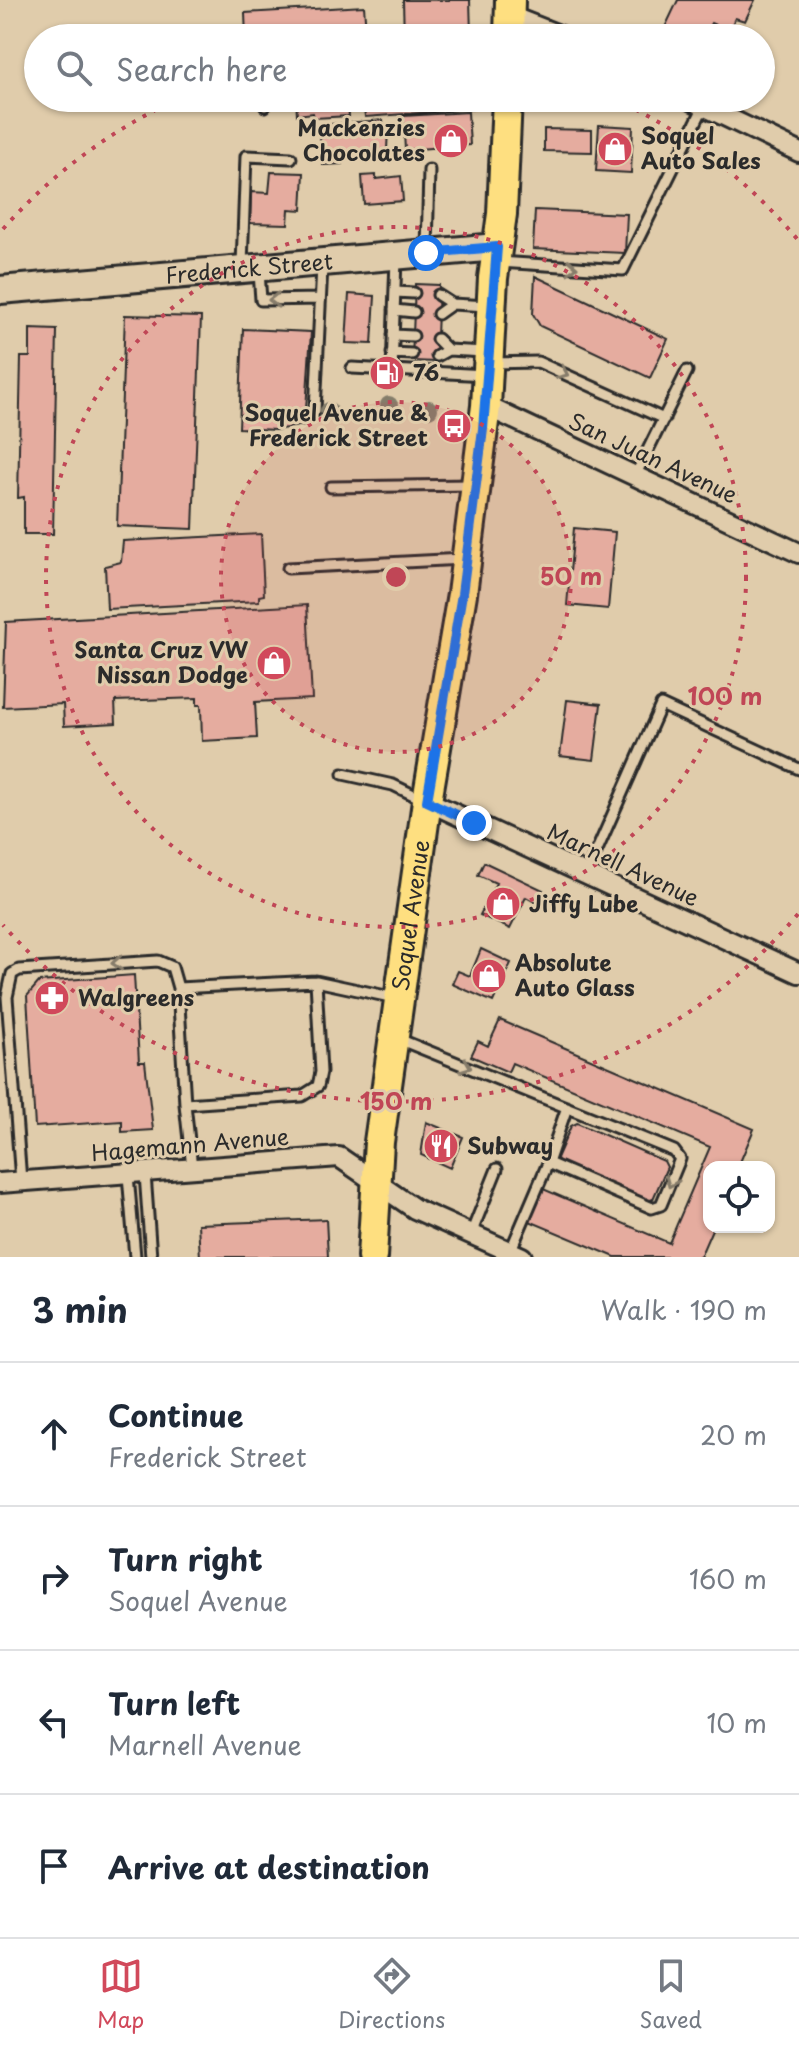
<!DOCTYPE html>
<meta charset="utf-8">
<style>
:root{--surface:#fff;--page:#f2f2f3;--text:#1f2937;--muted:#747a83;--line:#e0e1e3;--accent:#d1495b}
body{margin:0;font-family:"Playpen Sans",sans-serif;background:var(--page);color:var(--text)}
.controls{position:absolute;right:24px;bottom:24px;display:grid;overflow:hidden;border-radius:16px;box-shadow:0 2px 6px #0004}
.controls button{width:72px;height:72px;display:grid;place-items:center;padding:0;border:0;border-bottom:2px solid var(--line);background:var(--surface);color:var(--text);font:40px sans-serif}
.stop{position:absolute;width:24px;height:24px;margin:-18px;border:6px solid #1a73e8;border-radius:50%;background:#fff}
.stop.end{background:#1a73e8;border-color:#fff;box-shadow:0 2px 8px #0008}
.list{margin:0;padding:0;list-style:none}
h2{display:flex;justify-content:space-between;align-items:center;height:104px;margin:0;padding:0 32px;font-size:34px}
h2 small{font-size:26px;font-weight:400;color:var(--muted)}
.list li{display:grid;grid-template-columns:52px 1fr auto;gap:24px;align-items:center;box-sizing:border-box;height:144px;padding:0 32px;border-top:2px solid var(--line)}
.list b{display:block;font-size:30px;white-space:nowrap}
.list p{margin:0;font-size:26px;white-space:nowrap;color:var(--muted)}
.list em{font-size:26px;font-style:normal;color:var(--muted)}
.icon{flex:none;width:44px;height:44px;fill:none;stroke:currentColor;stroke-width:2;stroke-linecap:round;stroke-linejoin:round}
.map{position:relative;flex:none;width:799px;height:1257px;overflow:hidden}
.search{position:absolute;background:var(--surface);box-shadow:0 2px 6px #0004;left:24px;right:24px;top:24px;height:88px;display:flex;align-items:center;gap:20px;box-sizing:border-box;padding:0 28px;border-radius:44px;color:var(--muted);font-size:30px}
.sheet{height:680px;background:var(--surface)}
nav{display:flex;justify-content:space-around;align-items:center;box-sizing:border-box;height:112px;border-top:2px solid var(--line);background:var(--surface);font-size:22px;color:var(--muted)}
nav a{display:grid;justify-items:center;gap:4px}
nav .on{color:var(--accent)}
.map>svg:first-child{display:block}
.building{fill:#e5ac9f;stroke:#2b2b2b;stroke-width:2}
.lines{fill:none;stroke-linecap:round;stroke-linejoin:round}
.lane-casing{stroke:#2b2b2b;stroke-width:15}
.street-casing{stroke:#2b2b2b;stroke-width:24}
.secondary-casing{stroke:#2b2b2b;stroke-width:32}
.primary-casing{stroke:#2b2b2b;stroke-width:34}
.lane{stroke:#e0ccab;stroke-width:9}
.street{stroke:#e0ccab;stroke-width:18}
.secondary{stroke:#e0ccab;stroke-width:26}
.primary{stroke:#fedf80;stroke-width:28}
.tree{fill:#847d6b}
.oneway{stroke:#867c6b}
.route{stroke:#1a73e8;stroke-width:10}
.ring{fill:none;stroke:#c04656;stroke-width:4;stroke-dasharray:4 8}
.labels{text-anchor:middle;stroke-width:6;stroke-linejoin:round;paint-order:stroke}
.poi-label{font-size:22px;font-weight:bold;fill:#2b2b2b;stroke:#e0ccab;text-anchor:start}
.street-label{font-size:22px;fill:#2b2b2b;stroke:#e0ccab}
.centre{fill:#c04656;stroke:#e0ccab;stroke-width:4}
.ring-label{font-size:24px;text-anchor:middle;font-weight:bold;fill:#c04656;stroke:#e0ccab;stroke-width:6;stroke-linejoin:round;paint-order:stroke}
</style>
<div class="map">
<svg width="799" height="1257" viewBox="0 0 799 1257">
<rect width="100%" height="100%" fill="#e0ccab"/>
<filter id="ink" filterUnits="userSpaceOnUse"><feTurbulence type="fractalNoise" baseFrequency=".0125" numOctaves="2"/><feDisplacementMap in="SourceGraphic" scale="16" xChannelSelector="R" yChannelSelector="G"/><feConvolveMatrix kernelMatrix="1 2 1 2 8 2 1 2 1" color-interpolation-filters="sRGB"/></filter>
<g filter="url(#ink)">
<path class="building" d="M403,0H470L471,34L404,37Z
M678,0H755L745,21L735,18L729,31L711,23L703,38H660Z
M364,6L366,31L246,38L245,13Z
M296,98H352L353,106H348L349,116L314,118L313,113L297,115Z
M363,98H432V103L440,102L441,98H475L474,109L365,117Z
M468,112L470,145L405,150L403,116Z
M383,120L384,128L388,127L387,150L342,154V164L323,165L319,125Z
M599,125L633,127L631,173L596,171Z
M544,129L592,130V152L544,151Z
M271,172L304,173L302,210L289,209L288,224L250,223L251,192L269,193Z
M376,175V179L401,176L403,201L364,204L362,176Z
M535,210L627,214L625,253L533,249Z
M535,276L668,339L650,378L540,326L533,314Z
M415,284L439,285L436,362L412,361Z
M349,294L375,296L372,344L346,343Z
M125,315L201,317L193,529L117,526Z
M30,329L57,330L53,534H24V497L18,498L21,357H30Z
M243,329L311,332L305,425L275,430L239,428Z
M574,528L615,532L608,609L567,605Z
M261,534L264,595L259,596V601L107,609L105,566L121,562L123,541Z
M307,605L312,699L255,702L257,738L202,741L201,705H197V698L115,701L116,723L64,726L63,704L3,707L6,622Z
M567,700L601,704L594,760L560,756Z
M484,862L543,890L537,903L526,897L510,929L480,915L496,883L478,875Z
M481,949L511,963L493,1002L452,984L458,971L470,976Z
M134,975L139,1062H145L153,1130L122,1132V1121L35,1127L27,996L39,982Z
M500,1020L754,1129L738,1167H709V1227H713L700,1257H615L527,1220L541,1188L669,1243L710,1147L512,1063L508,1072L471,1056L478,1041L488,1046Z
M426,1122L463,1137L450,1168L421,1155Z
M577,1123L664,1161L667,1167L653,1199L648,1201L559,1163L557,1158L571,1126Z
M326,1219L328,1257H200L198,1224Z"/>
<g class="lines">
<defs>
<path id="lane" d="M265,106L266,98
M427,250L429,170
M396,259L392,370L486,375
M498,262L623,270L704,106
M242,265L246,156L291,158
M259,272L261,300L320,299
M395,292L414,293
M438,295L452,304L488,306
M394,310L414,312
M438,314L452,304
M393,335L413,336
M437,339L448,350L485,352
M392,353L412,354
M437,356L448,350
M491,363L538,362L664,419
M352,368L392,370
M315,411L322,266
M635,476L687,371
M331,487L472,485
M288,568L463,559
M343,774L393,785L424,800
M586,875L661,705L799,769
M316,981L321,1072L318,1086L302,1096L185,1104L178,988L316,981L395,998
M396,1038L674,1151L680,1159L661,1205L652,1208L548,1163L510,1252
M185,1104L192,1168
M548,1163L567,1107
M145,1174L151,1257
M128,1175L135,1257
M21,1181L7,997L12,974L19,970L158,961L172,967L178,988
M471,1234L497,1169"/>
<path id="street" d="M510,16L566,38
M687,98L799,152
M486,406L799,553
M427,801L799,973
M0,1183L339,1157L415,1209L522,1257"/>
<g id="secondary">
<path id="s1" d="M0,290L497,247"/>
</g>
<g id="primary">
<path d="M509,38L510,0"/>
<path id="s2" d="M372,1257L379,1142L427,801L462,594L486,406L493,278L502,214L507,98"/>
</g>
</defs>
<use href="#lane" class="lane-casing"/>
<use href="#street" class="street-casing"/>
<use href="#secondary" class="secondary-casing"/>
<use href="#primary" class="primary-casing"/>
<use href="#lane" class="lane"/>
<use href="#street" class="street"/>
<use href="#secondary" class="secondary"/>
<use href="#primary" class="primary"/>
</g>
<g class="tree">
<circle cx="389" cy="405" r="9"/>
<circle cx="429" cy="409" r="9"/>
<circle cx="329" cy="411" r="9"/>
</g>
<defs><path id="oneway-chevron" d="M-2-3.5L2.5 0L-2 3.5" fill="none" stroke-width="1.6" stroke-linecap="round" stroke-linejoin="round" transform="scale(2)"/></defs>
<g class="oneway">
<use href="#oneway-chevron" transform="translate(572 267) rotate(3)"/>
<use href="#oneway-chevron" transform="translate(274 300) rotate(180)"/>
<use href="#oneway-chevron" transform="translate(563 373) rotate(24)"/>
<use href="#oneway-chevron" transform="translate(117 963) rotate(176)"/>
<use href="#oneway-chevron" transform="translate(466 1066) rotate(22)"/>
<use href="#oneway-chevron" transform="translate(671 1182) rotate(112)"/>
</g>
</g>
<g class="lines" filter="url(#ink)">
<path class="route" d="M426,253L497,247L483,429L462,594L427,801L474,823"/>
</g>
<circle cx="396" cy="577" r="175" fill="#c04656" fill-opacity=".12"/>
<g class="ring">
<circle cx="396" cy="577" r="175"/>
<circle cx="396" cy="577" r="350"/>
<path d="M798 914A525 525 0 0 1 3 925M3 229A525 525 0 0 1 178 99M614 99A525 525 0 0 1 798 240"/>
</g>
<defs>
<symbol id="shop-disc" viewBox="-11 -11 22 22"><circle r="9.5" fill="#d1495b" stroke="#e0ccab"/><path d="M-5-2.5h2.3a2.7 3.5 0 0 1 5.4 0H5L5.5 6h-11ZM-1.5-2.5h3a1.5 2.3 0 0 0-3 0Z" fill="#fff"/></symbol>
<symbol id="fuel-disc" viewBox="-11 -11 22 22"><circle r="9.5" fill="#d1495b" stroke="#e0ccab"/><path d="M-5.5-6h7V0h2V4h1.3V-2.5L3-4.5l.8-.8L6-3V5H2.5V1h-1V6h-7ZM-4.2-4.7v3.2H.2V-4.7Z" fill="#fff"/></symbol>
<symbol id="bus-disc" viewBox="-11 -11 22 22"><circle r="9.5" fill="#d1495b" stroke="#e0ccab"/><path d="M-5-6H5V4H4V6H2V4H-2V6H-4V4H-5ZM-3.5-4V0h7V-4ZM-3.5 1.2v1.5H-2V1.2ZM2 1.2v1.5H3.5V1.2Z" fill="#fff"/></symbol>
<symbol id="pharmacy-disc" viewBox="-11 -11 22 22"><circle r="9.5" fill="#d1495b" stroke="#e0ccab"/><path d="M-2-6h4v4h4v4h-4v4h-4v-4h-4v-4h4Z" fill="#fff"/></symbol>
<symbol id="restaurant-disc" viewBox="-11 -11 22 22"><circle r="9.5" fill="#d1495b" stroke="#e0ccab"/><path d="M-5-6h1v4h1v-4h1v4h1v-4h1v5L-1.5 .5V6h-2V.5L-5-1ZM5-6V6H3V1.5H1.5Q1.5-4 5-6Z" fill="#fff"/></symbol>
</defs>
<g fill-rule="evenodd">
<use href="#shop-disc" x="431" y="121" width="40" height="40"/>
<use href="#shop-disc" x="595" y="129" width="40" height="40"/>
<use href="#fuel-disc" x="367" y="353" width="40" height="40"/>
<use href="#bus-disc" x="434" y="406" width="40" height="40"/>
<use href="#shop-disc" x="254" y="643" width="40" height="40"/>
<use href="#shop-disc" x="483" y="884" width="40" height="40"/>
<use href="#shop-disc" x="469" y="956" width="40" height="40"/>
<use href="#pharmacy-disc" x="32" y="978" width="40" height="40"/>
<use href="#restaurant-disc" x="421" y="1126" width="40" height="40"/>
</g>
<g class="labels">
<g class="poi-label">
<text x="425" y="136" text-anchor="end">Mackenzies<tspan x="425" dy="25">Chocolates</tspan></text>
<text x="641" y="144">Soquel<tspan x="641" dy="25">Auto Sales</tspan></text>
<text x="413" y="381">76</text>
<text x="428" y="421" text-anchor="end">Soquel Avenue &amp;<tspan x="428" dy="25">Frederick Street</tspan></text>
<text x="248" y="658" text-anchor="end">Santa Cruz VW<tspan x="248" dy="25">Nissan Dodge</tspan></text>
<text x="529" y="912">Jiffy Lube</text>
<text x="515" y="971">Absolute<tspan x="515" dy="25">Auto Glass</tspan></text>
<text x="78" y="1006">Walgreens</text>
<text x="467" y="1154">Subway</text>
</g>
<g class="street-label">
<text dy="8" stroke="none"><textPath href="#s1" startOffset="250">Frederick Street</textPath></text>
<text transform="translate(653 458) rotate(25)" y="8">San Juan Avenue</text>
<text transform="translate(623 865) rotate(25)" y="8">Marnell Avenue</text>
<text dy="8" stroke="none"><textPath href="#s2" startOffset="344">Soquel Avenue</textPath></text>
<text transform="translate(190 1145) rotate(-5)" y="8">Hagemann Avenue</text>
</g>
</g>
<circle cx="396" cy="577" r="12" class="centre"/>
<g class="ring-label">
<text x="571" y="585">50 m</text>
<text x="725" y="705">100 m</text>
<text x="396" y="1110">150 m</text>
</g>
</svg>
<div class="controls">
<button><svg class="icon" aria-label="locate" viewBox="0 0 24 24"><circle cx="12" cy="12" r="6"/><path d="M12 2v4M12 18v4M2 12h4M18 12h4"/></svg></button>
</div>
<div class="stop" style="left:426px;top:253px"></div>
<div class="stop end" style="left:474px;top:823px"></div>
<div class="search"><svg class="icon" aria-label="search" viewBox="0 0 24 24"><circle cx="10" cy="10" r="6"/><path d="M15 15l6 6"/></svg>Search here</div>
</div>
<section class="sheet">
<h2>3 min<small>Walk · 190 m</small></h2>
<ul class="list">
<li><svg class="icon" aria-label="ahead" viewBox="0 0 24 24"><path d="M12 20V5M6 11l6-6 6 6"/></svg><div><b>Continue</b><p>Frederick Street</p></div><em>20 m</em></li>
<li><svg class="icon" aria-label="right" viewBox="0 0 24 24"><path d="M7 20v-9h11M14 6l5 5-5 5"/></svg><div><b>Turn right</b><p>Soquel Avenue</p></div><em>160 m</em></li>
<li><svg class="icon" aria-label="left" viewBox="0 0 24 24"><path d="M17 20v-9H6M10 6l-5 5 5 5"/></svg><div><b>Turn left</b><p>Marnell Avenue</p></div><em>10 m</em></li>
<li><svg class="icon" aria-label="arrive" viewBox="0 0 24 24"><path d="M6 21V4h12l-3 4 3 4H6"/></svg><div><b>Arrive at destination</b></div></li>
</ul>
</section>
<nav>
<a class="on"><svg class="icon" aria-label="map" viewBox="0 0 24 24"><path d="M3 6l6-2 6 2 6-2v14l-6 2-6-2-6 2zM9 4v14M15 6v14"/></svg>Map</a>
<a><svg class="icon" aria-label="directions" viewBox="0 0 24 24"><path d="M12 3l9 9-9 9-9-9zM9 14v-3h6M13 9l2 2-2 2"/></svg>Directions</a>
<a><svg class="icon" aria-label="saved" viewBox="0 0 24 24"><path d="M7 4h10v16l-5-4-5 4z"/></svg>Saved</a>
</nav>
